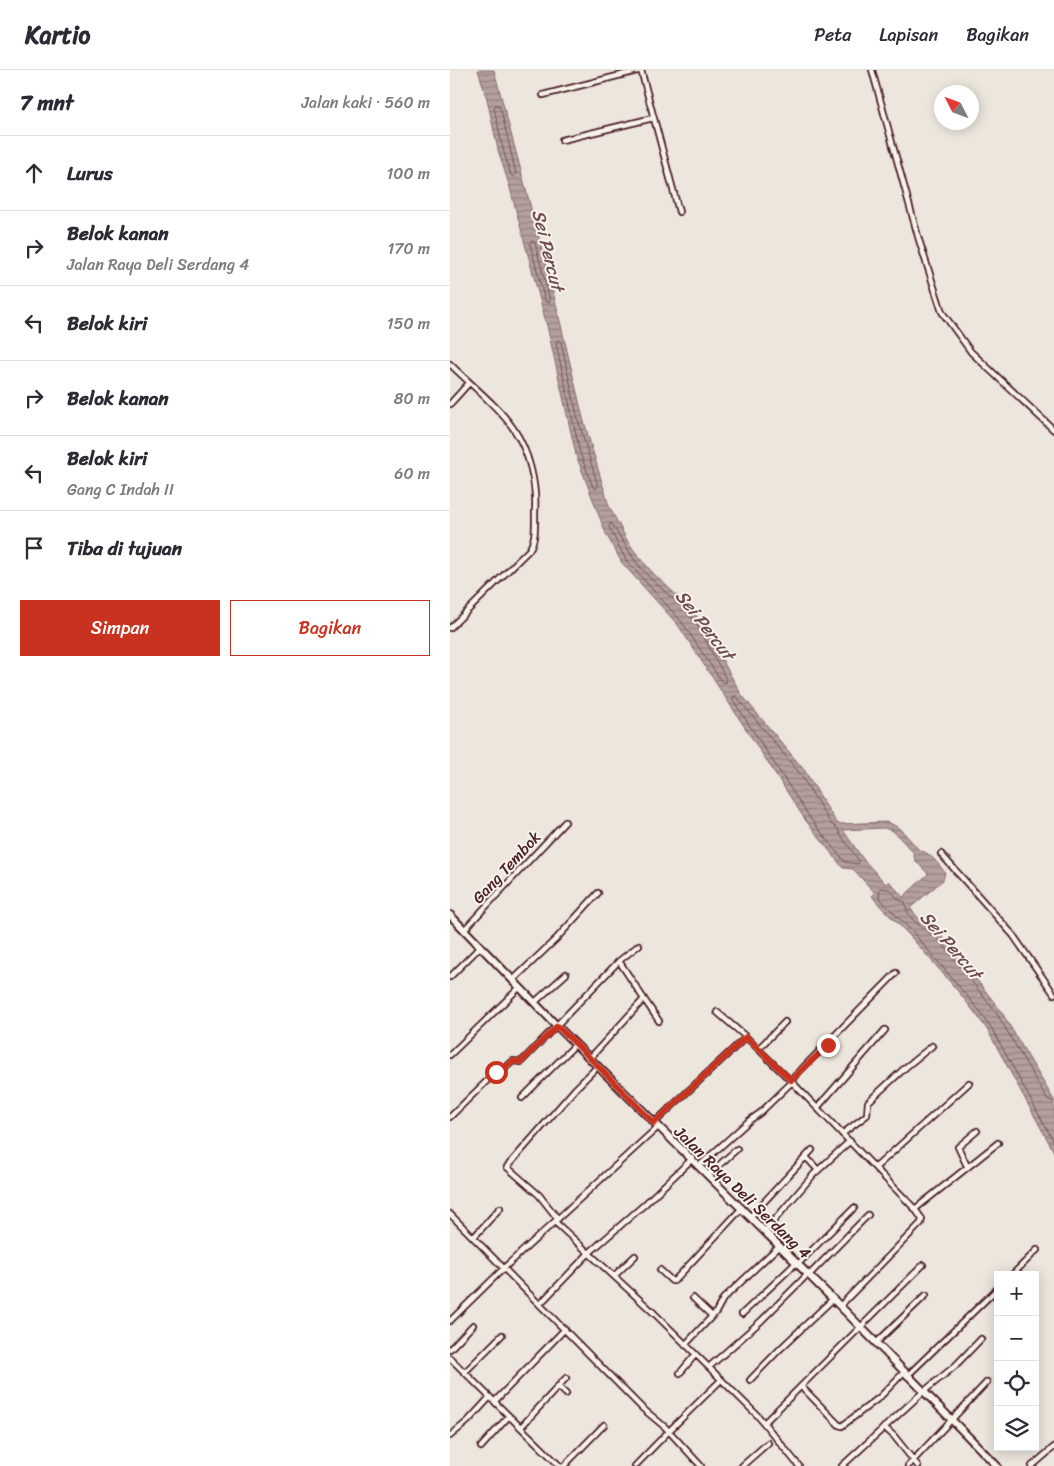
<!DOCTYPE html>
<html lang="id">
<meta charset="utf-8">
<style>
:root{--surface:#fff;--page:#f7f7f7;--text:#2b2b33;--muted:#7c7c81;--line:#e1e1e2;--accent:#c8321e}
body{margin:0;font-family:Sriracha,sans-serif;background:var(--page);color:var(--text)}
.controls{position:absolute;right:15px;bottom:15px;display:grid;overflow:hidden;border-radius:0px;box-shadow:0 2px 12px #0003}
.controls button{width:45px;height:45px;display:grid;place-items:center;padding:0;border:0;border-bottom:1px solid var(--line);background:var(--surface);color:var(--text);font:25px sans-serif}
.compass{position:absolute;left:484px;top:15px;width:45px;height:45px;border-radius:50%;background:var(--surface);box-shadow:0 2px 12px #0003;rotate:312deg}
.stop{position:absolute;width:15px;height:15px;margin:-11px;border:4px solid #c8321e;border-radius:50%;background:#fff}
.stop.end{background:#c8321e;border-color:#fff;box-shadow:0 1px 5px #0008}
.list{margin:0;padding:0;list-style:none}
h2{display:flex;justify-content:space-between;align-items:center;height:65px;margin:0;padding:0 20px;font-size:21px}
h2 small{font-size:16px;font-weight:400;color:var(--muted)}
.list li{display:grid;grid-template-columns:32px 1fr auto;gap:15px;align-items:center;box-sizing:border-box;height:75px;padding:0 20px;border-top:1px solid var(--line)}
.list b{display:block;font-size:19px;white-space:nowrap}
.list p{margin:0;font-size:16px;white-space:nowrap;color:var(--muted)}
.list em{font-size:16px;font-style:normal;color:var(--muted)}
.actions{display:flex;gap:10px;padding:15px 20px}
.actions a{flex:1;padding:11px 0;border:1px solid var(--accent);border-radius:0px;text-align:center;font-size:18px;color:var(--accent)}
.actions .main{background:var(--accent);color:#fff}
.icon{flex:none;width:28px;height:28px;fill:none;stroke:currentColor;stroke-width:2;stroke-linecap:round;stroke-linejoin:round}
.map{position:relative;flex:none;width:604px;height:1396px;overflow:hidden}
header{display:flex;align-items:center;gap:30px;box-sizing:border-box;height:70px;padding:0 25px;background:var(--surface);border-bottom:1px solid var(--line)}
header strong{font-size:24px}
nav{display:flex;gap:28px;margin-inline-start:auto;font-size:18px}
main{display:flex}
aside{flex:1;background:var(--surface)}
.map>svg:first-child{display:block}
.water{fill:url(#water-rules);stroke:#896c6f;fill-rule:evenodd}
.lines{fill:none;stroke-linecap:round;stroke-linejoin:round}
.shore{stroke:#745259;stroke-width:1}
.street-casing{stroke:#4a1f2b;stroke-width:8}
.secondary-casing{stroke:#4a1f2b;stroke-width:10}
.street{stroke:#f7f3e8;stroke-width:4.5}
.secondary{stroke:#f7f3e8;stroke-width:6}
.route{stroke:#c8321e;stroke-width:6}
.labels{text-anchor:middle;stroke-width:4;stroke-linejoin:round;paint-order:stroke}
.street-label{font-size:16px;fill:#4a1f2b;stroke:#f7f3e8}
.water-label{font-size:18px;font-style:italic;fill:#6f4c53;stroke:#f7f3e8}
</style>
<header>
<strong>Kartio</strong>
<nav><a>Peta</a><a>Lapisan</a><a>Bagikan</a></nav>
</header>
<main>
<aside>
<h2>7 mnt<small>Jalan kaki · 560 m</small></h2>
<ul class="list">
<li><svg class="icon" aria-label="ahead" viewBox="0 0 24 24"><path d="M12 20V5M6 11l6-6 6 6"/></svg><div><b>Lurus</b></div><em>100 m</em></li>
<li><svg class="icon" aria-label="right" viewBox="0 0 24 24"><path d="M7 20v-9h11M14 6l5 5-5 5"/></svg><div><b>Belok kanan</b><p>Jalan Raya Deli Serdang 4</p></div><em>170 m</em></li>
<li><svg class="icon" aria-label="left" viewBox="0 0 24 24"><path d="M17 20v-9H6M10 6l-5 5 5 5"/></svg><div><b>Belok kiri</b></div><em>150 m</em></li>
<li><svg class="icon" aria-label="right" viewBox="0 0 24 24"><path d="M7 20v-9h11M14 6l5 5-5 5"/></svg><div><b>Belok kanan</b></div><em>80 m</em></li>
<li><svg class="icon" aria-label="left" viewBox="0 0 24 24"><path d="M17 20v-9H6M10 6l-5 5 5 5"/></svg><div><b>Belok kiri</b><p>Gang C Indah II</p></div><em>60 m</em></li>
<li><svg class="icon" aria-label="arrive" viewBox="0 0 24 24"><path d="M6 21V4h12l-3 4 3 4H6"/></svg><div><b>Tiba di tujuan</b></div></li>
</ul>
<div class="actions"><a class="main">Simpan</a><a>Bagikan</a></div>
</aside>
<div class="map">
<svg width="604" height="1396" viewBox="0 0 604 1396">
<defs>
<pattern id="water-rules" width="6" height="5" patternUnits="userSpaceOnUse" patternTransform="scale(1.25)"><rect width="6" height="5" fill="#b39f9d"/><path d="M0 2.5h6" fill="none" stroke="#948180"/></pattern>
</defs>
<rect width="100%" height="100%" fill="#ece6dd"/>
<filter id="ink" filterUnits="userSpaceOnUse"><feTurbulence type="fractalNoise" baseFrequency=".02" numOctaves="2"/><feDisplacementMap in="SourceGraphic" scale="10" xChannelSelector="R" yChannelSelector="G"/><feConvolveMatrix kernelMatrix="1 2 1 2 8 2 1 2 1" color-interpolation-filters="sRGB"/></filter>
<g filter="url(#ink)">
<path class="water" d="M28,0H44L100,209L133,348L159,436L178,472L190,488L203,503L240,538L252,553L291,624L355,701L386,752L389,754L436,752C450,755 459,769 469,780C480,782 488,794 495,802L493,810L460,838L471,851L487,861L495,869L551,941L604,1030V1082L538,961C515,927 486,896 459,865C447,852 433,841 422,826L425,823L403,799L393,798L356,751L228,555L172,493L156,464L126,385L97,256L60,118L48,80L37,29ZM434,758L443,761L463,782L465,790L478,804L453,827L439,811L436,814L413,789L393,760Z"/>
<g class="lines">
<path class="shore" d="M46,35L49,36L52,44L66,104L64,107L61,105L53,79L44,38Z
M82,171L85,173L100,230L99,233L95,231L80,174Z
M108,270L111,272L128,350L148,416L146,419L143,417L130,383L106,273Z
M161,453L186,492L199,507L236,541L248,556L276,609V613L272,612L232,552L176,490L159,457Z
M286,626L351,705L381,754L388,759L390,764L409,791L408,794L395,792L360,748L283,630V627Z
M604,1032L597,1029L547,944L492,873C478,859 457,853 455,832L449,830L439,819L430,818L429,827L433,832L462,861L529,940L542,959L604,1072"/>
<defs>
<path id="street" d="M191,0L229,142
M422,0L469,170L492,242L521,282L604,360
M93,25L191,0
M112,70L203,48
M0,294C19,313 48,336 63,358C79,381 87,414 85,443C85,455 86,470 79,480L0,558
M0,334L19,313
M491,784L563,865L604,924
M14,860L115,752
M0,907L30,877
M63,910L106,869L148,823
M194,929L209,951
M85,932L116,904
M267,942L296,967
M308,979L335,952
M0,985L70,917
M140,988L194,929L169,891
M341,1010L446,903
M72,1028L126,974
M367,1038L435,960
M0,1047L46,1002L52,1001L63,991L71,992L169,891L189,875
M204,1053L296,967L342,1012L465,1139L548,1073
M392,1064L417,1045L418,1032L456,997L482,976
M356,1087L368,1100
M249,1096L300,1050L310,1043L342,1012
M517,1096L508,1077L527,1061
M426,1097L519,1013
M258,1105L287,1079
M0,1144L192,1338L215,1357L251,1396
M300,1147L362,1080
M108,1149L89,1125L57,1097L126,1018L148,996
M105,1152L204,1243L308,1346L349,1396
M315,1161L364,1104L400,1071
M24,1167L50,1138
M348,1194L404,1138
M210,1200L222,1211H224L292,1138
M359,1205L418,1145
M562,1205L587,1180
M164,1206L185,1186
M243,1228L262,1246
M90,1234L139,1183L195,1134L242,1089
M390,1236L471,1153L472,1149L465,1139
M292,1244L346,1193
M0,1251L54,1198L208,1057
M426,1273L476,1225
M235,1275L266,1242L273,1229L329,1176
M0,1279L23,1255
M0,1288L110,1396
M259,1297L311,1251L358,1204
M15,1302L52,1265
M230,1303L245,1285
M457,1306L548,1218
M300,1310L330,1279L383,1229
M108,1316L116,1324
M351,1316L389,1355L392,1356L430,1327L454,1302
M45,1331L115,1259
M314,1353L473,1195
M71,1357L116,1308
M434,1357L444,1366L468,1396
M0,1366L18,1351L40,1327
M31,1377L59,1346
M114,1396L154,1355
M185,1396L219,1361L271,1310
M292,1396L318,1373
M392,1396L473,1322L505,1296L531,1269
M458,1396L537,1312
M582,1396L604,1377"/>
<path id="secondary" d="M0,845L107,956L390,1236L547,1396"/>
</defs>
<use href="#street" class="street-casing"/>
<use href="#secondary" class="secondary-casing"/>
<use href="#street" class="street"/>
<use href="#secondary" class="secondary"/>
</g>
</g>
<g class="lines" filter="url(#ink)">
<path class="route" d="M46,1002L52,1001L63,991L71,992L107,956L126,974L204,1053L296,967L341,1010L378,975"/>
</g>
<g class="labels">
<g class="street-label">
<text transform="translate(56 797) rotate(-47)" y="6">Gang Tembok</text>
<text transform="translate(293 1122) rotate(44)" y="6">Jalan Raya Deli Serdang 4</text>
</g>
<g class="water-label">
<text transform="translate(98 180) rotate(76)" y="6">Sei Percut</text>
<text transform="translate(255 555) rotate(52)" y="6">Sei Percut</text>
<text transform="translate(501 875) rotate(49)" y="6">Sei Percut</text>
</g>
</g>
</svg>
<div class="controls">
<button>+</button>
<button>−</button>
<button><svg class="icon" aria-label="locate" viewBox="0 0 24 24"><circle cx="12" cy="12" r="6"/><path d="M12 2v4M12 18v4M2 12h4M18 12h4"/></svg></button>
<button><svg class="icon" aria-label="layers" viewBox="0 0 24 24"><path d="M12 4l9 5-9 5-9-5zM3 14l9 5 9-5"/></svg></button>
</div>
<svg class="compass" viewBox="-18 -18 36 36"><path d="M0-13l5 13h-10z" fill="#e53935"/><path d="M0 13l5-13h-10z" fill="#7c7c81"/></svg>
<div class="stop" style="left:46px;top:1002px"></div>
<div class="stop end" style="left:378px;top:975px"></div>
</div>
</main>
